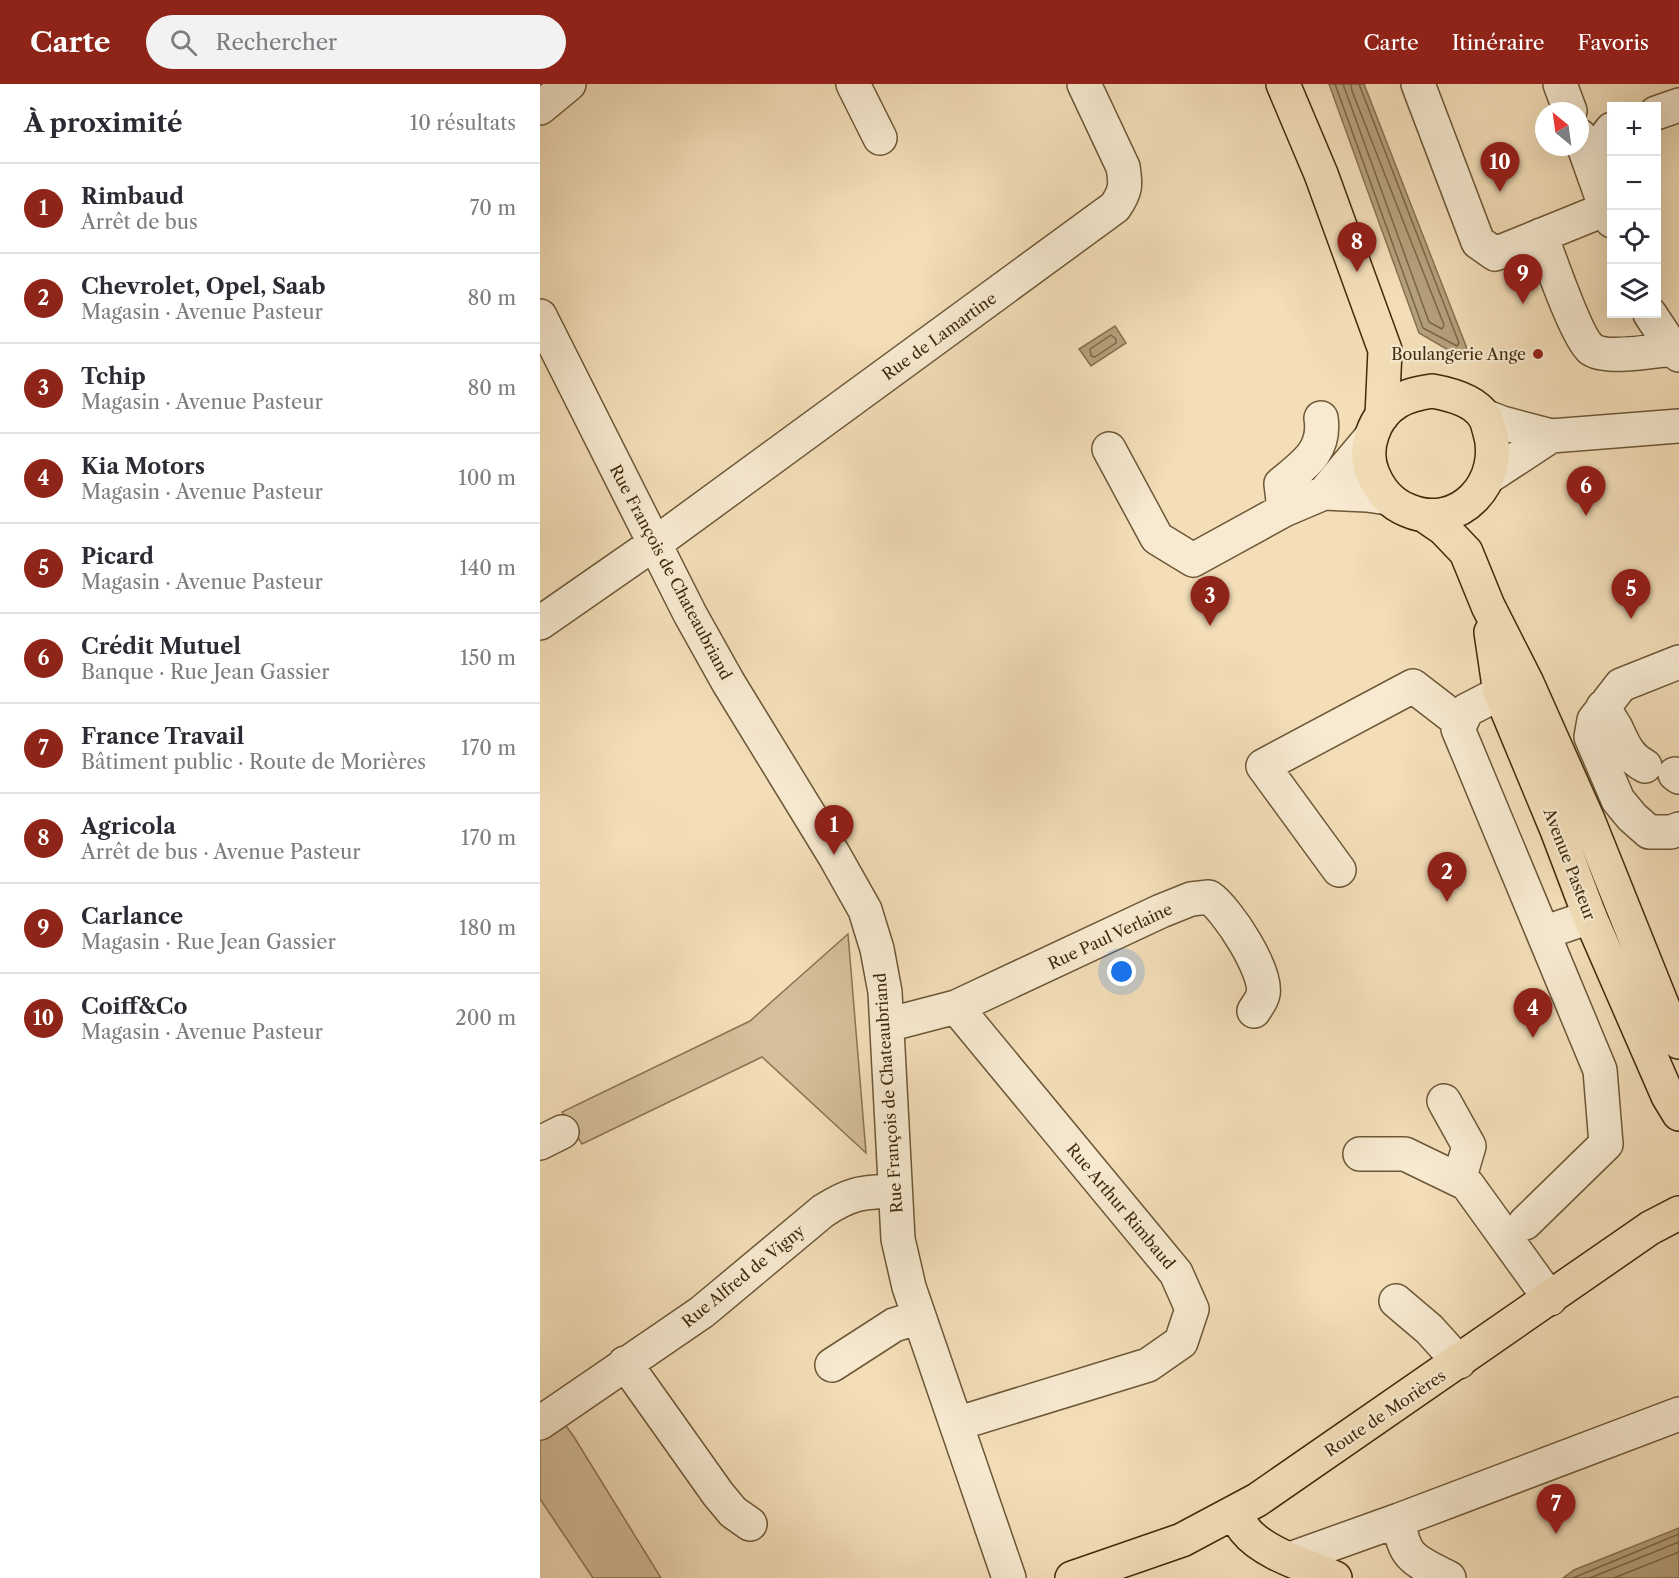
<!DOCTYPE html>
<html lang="fr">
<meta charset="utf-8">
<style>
:root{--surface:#fff;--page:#f2f2f3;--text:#2b2b33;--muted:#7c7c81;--line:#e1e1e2;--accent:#8f2418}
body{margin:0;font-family:"Libre Caslon Text",serif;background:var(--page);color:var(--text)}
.controls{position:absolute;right:18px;top:18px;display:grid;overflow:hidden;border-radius:0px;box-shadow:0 6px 24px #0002}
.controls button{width:54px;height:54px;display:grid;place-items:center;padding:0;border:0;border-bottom:2px solid var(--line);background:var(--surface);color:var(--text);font:30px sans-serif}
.compass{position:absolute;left:995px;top:18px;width:54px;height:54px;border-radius:50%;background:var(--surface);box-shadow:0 6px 24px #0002;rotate:331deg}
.you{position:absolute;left:582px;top:888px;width:21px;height:21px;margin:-15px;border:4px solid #fff;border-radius:50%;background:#1a73e8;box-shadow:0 0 0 9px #1a73e833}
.badge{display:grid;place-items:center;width:39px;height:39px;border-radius:50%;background:var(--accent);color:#fff;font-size:20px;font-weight:700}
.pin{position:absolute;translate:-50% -50px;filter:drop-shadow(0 2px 3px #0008)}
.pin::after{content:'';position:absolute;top:32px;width:21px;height:18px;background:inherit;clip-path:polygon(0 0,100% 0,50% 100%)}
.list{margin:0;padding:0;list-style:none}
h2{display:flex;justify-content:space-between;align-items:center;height:78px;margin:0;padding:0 24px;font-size:26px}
h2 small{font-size:20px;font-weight:400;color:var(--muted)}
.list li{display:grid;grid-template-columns:39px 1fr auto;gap:18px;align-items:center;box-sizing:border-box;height:90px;padding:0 24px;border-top:2px solid var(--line)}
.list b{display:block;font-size:22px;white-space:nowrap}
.list p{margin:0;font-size:20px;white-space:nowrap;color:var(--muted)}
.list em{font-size:20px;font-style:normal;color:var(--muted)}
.icon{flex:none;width:33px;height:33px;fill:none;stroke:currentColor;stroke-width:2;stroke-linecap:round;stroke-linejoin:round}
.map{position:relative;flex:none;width:1139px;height:1494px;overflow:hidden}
header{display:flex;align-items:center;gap:36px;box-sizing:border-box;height:84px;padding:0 30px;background:var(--accent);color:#fff}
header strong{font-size:28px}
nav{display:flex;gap:33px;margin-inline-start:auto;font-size:21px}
.search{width:420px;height:54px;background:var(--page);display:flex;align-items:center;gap:15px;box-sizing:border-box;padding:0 21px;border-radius:33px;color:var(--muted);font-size:22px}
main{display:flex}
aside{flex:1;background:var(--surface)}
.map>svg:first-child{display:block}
.green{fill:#d5bf9a;stroke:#8a7452;stroke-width:1.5}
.water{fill:#b6a17d;stroke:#87714f;stroke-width:1.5}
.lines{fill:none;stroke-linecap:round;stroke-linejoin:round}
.shore{stroke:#7b6644;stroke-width:1.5}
.minor-casing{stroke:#6d5736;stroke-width:36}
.major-casing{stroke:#402a0a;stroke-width:36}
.minor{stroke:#f7ead1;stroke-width:33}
.major{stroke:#f3deb8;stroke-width:33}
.poi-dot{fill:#8f2418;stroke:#f7ead1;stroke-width:2}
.labels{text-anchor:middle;stroke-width:4.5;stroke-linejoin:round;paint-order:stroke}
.street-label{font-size:16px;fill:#402a0a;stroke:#f7ead1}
.poi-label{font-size:16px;fill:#402a0a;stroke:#f7ead1;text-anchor:end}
</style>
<header>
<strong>Carte</strong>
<div class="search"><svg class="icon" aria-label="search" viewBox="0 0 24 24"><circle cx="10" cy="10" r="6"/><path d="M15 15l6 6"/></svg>Rechercher</div>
<nav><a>Carte</a><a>Itinéraire</a><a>Favoris</a></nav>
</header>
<main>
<aside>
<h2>À proximité<small>10 résultats</small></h2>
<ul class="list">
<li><span class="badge">1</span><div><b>Rimbaud</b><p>Arrêt de bus</p></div><em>70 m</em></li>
<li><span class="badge">2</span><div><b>Chevrolet, Opel, Saab</b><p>Magasin · Avenue Pasteur</p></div><em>80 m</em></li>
<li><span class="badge">3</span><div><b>Tchip</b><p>Magasin · Avenue Pasteur</p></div><em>80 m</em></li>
<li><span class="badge">4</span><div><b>Kia Motors</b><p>Magasin · Avenue Pasteur</p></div><em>100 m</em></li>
<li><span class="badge">5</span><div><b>Picard</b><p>Magasin · Avenue Pasteur</p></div><em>140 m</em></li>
<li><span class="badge">6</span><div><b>Crédit Mutuel</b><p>Banque · Rue Jean Gassier</p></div><em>150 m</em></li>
<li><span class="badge">7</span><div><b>France Travail</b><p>Bâtiment public · Route de Morières</p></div><em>170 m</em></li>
<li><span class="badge">8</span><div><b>Agricola</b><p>Arrêt de bus · Avenue Pasteur</p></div><em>170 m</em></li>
<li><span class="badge">9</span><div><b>Carlance</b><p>Magasin · Rue Jean Gassier</p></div><em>180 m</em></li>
<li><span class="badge">10</span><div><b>Coiff&amp;Co</b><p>Magasin · Avenue Pasteur</p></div><em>200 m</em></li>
</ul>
</aside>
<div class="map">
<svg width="1139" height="1494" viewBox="0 0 1139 1494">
<rect width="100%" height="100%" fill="#f3deb8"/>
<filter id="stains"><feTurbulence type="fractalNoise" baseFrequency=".00333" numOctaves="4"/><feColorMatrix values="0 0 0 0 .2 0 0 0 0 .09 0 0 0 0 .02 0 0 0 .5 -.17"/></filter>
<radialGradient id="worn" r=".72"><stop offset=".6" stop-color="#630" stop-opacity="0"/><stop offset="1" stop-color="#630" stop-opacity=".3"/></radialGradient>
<path class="green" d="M308,850L326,1069L222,973L42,1060L22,1028L210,937Z
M24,1339L34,1353L121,1494H53L0,1415V1354Z"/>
<path class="water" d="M789,0H824L926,262L927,273L922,274L879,249Z
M575,242L586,259L551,282L539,265Z
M1139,1444V1494H1023L1034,1486Z"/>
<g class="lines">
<path class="shore" d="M795,0L883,244L917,262L919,259L819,0
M803,0L889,238L902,245L904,241L812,7L811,0
M571,251L576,255V259L555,273L551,272L550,265Z
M1033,1494L1139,1450
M1050,1494L1139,1458
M1074,1494L1139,1468"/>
<defs>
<path id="minor" d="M313,0L340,54
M878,0L938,158L955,170L1066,125L1072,137
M1020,0L1030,27
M0,24L29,0
M1116,29L1139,21
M1040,52L1066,125
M1049,75L1072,45
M1001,151C1009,173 1037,254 1051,265C1066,276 1114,267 1133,265
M1110,230L1133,265L1139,271
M0,232L150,530L188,598L294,771L325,826L337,865L345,908L358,1155L369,1203L469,1494
M944,332L962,339L1011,352L1139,342
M569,365L617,454L653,476L744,426L784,409L827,411L848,414
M950,392L1011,352
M784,409L831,353
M744,426L741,400C764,381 786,367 781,334
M0,539L128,450L575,123C586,107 586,101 583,83L544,0
M1139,578L1081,601L1054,636L1051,653L1078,716L1092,733L1109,748H1131L1139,745
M960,609L927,626L918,645L1003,849L1050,833
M1063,623C1067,630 1072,637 1076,644C1084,661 1088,673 1105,682
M1135,690L1139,693
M799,786L723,682L873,602L921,639
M416,923L636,1189L652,1225L641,1258L608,1281L416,1340
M347,941L416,923L621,827L651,815L669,813C687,825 728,888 723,910C722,916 717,922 714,927
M904,1017L929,1062L919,1096
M0,1059L22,1048
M820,1070H865L927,1100L1010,1215
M985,1139L1066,1060L1060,986L1003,849
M856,1217L889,1245L919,1278
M85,1279L178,1410L193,1428L210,1440
M292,1281L354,1241L379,1233
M0,1339L162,1228L283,1127C311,1109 322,1108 354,1107
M859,1436L1139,1330
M750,1475L859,1436C863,1476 877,1477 909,1494"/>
<path id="major" d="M743,0L781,90L845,266L842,332
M892,307C909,310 934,316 944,332C947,336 948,342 949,345C966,397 919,449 867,426C850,419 840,407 833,390C822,365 834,332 857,318C868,311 879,309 892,307Z
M885,432L904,445L926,468L948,522L987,599L1048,736L1125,928L1139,958
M951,548L960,609L1017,746L1050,833L1128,1012L1139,1030
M695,1429C698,1435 701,1441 705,1446C724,1470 768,1482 795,1494
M532,1494L642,1456L717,1416L1110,1144L1139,1129"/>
</defs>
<use href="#minor" class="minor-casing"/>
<use href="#major" class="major-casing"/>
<use href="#minor" class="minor"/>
<use href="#major" class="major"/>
</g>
<circle class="poi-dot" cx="998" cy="270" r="6"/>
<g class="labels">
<g class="street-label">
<text transform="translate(399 252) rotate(-36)" y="6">Rue de Lamartine</text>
<text transform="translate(131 488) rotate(62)" y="6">Rue François de Chateaubriand</text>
<text transform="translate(1030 780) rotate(69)" y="6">Avenue Pasteur</text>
<text transform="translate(570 852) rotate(-25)" y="6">Rue Paul Verlaine</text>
<text transform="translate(348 1009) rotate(-94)" y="6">Rue François de Chateaubriand</text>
<text transform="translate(581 1122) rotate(50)" y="6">Rue Arthur Rimbaud</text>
<text transform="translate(203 1192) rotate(-39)" y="6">Rue Alfred de Vigny</text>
<text transform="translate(845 1329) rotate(-34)" y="6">Route de Morières</text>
</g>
<g class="poi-label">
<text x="986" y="276">Boulangerie Ange</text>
</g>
</g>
<rect width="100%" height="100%" filter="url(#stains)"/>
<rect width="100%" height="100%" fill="url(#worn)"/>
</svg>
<div class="controls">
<button>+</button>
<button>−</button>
<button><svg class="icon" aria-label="locate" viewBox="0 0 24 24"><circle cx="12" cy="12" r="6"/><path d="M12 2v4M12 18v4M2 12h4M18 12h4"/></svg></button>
<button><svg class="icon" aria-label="layers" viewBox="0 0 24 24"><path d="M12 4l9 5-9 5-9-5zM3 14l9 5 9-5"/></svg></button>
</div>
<svg class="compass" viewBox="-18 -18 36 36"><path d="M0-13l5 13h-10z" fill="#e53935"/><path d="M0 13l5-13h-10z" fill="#7c7c81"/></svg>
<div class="you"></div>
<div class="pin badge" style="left:294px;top:771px">1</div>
<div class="pin badge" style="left:907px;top:818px">2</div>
<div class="pin badge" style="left:670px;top:542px">3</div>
<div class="pin badge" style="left:993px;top:954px">4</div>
<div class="pin badge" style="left:1091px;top:535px">5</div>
<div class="pin badge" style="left:1046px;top:432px">6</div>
<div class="pin badge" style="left:1016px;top:1450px">7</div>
<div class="pin badge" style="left:817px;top:188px">8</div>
<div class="pin badge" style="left:983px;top:220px">9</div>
<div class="pin badge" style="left:960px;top:108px">10</div>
</div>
</main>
